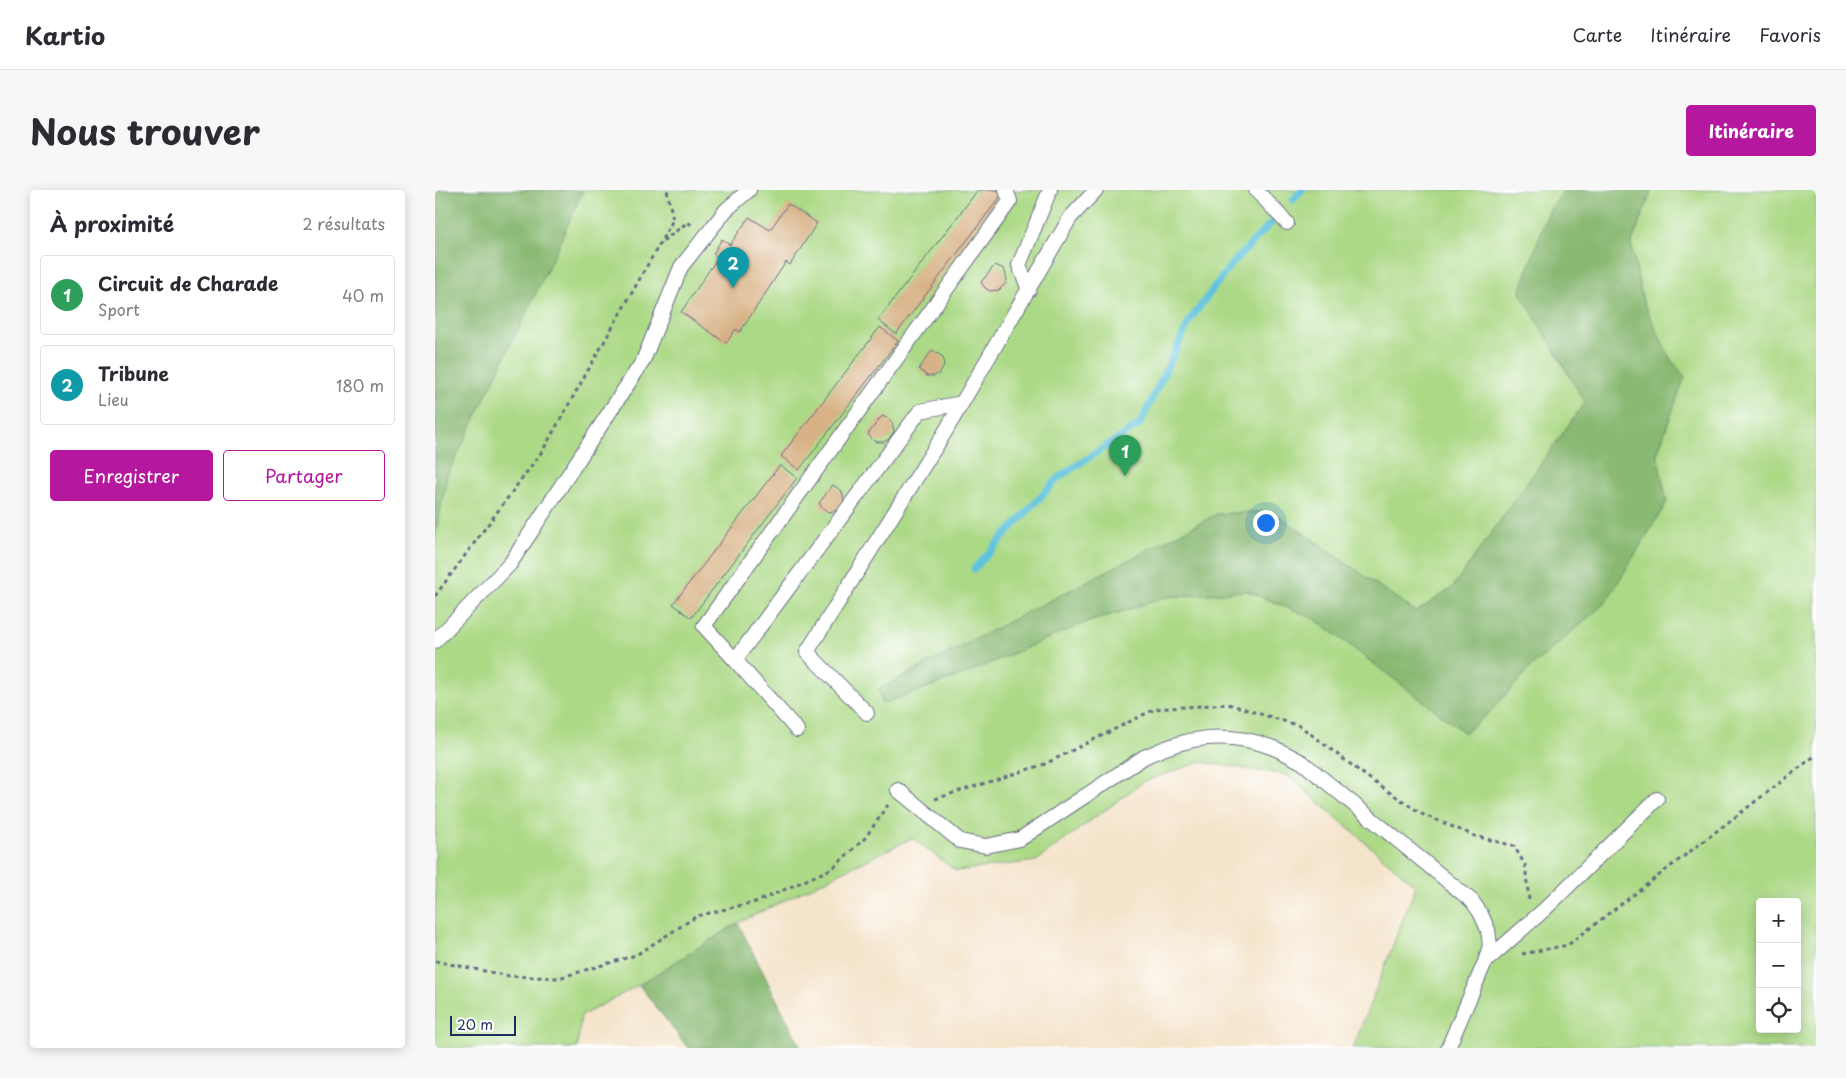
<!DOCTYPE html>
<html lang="fr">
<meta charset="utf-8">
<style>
:root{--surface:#fff;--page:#f7f7f7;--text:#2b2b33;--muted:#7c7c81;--line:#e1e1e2;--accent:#b5179e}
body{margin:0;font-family:"Playpen Sans",sans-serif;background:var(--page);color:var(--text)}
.controls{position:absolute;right:15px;bottom:15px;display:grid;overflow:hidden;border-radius:5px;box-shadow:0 2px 12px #0003}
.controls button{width:45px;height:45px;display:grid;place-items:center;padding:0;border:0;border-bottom:1px solid var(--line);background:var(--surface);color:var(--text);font:25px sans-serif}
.scale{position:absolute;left:15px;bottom:12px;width:66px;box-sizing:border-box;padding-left:5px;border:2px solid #1b2f5e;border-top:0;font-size:14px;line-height:18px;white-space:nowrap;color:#1b2f5e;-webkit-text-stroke:4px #fff;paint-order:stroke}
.you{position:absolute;left:830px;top:332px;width:18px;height:18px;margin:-12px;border:4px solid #fff;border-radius:50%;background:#1a73e8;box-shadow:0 0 0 8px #1a73e833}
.badge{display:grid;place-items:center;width:32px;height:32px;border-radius:50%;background:var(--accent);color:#fff;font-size:16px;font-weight:700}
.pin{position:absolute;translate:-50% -41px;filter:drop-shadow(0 1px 2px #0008)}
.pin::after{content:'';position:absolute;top:26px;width:18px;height:15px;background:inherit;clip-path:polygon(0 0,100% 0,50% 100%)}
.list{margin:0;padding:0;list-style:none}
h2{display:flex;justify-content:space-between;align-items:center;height:65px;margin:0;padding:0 20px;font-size:21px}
h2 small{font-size:16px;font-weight:400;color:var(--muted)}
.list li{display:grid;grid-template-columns:32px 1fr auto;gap:15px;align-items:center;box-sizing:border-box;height:80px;margin:0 10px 10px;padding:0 10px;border:1px solid var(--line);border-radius:5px}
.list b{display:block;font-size:19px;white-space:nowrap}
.list p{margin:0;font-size:16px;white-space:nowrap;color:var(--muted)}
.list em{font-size:16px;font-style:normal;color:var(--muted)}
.actions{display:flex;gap:10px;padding:15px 20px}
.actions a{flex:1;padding:11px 0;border:1px solid var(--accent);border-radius:5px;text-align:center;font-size:18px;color:var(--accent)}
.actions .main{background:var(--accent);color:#fff}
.icon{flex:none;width:28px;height:28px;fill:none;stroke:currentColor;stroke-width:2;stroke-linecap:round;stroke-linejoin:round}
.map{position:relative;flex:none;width:1381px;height:858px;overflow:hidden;border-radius:5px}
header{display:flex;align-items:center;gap:30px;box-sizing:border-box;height:70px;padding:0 25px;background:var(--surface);border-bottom:1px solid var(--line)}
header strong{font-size:24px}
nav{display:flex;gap:28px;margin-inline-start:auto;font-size:18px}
.intro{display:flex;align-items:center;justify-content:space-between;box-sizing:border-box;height:120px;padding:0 30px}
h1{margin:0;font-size:35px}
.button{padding:12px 22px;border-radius:5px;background:var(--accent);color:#fff;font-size:18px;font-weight:700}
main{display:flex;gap:30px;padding:0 30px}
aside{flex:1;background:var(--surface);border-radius:5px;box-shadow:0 2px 12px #0003}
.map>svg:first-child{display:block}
.green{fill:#acd986;stroke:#648472;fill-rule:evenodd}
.forest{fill:#89b973;stroke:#527468}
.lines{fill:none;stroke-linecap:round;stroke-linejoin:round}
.stream{stroke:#5fc3dd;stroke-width:7}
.building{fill:#d8b286}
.service-casing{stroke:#676e84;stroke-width:16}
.path{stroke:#676e84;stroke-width:3;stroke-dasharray:4 4;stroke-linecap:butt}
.service{stroke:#fff;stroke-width:14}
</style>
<header>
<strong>Kartio</strong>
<nav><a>Carte</a><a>Itinéraire</a><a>Favoris</a></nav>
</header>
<div class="intro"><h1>Nous trouver</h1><a class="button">Itinéraire</a></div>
<main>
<aside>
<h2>À proximité<small>2 résultats</small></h2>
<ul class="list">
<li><span class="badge" style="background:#2e9e5b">1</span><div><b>Circuit de Charade</b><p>Sport</p></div><em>40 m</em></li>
<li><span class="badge" style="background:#0f9aa8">2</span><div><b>Tribune</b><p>Lieu</p></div><em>180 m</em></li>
</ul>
<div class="actions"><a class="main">Enregistrer</a><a>Partager</a></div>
</aside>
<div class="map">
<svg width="1381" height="858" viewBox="0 0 1381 858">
<rect width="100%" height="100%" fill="#fff"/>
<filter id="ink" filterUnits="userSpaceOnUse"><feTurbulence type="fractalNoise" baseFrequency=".02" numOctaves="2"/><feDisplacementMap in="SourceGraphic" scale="10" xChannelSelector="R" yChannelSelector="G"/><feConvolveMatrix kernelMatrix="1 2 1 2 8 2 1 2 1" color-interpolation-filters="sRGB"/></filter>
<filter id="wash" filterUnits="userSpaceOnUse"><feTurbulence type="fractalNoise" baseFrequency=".0096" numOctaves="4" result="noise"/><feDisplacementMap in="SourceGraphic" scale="20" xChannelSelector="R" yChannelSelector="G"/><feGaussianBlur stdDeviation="1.12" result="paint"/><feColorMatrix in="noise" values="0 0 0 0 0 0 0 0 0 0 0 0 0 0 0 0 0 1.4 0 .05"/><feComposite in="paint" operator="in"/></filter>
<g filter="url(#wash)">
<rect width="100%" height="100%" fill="#f4e4cb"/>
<path class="green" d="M0,0H1381V858H918L981,696L852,585L765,572L708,592L601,671L521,681L477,648L303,733L204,795L146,826L142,858H0ZM1325,712H1362V839H1325Z"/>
<path class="forest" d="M0,0H148L122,59L12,286L0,348Z
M1129,0H1217L1196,54L1208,112L1236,170L1250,186L1222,264L1232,312L1171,412L1096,477L1054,523L1030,543L880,429L812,401L733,407L647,434L530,484L447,514L444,499L782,324L837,321L981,422L1017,398L1150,212L1085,102L1113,23Z
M303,733L366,858H253L204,795Z"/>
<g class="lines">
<path class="stream" d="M858,10L867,0
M539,379L624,287L705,234L755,130L795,76L836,33"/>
</g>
<g id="blocks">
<path class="building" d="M543,0H565L568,3L461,144L443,130Z
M353,14L382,33L355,75L351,72L305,142L301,139L291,153L246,122L283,67L278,64L287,49L295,55L314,27L335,40Z
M560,75L569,79L572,89L571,93L564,100L555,101L550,98L546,92Z
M445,137L463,151L364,280L346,266Z
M497,160L508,167L509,176L505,183L499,186H492L484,179Z
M447,226L452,228L457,232L459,241L454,249L449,252H443L438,250L433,244Z
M345,275L362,288L256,428L238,414Z
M398,295L407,301L409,310L406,317L402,320L394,322L387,318L384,313Z"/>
</g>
</g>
<g filter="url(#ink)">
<use href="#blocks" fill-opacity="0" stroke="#676e84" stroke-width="1"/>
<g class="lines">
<defs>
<path id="service" d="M821,0L852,33
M594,100L584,75L615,0
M0,451L75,374L208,171L246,77L291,20L314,0
M300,470L269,436L575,11L571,0
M432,523L372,462L510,242L635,28L661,0
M362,540L300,470L485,221L527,213
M463,600L525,651L551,656L585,649L709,567C751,547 791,540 836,557C847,561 857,567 867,572L1037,711L1046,724L1053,740L1055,755L1050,772L1013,858
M1050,772L1110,719L1222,609"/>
</defs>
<use href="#service" class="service-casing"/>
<path class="path" d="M228,51L253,32L256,35
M0,406L108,260L238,30L232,0
M500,609L610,574L720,519L793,514L865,536L935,589L987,624L1040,646L1079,656L1090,675L1094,710
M1087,764L1133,755L1381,565
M0,771L74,786L124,788L201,765L262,726L324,711L398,678L430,648L453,615"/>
<use href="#service" class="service"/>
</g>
</g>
</svg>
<div class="controls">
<button>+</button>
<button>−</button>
<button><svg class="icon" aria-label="locate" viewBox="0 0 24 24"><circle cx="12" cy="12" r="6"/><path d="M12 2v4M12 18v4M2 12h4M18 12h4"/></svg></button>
</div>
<div class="scale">20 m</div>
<div class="you"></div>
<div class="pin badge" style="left:690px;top:286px;background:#2e9e5b">1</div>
<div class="pin badge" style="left:298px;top:98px;background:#0f9aa8">2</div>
</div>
</main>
